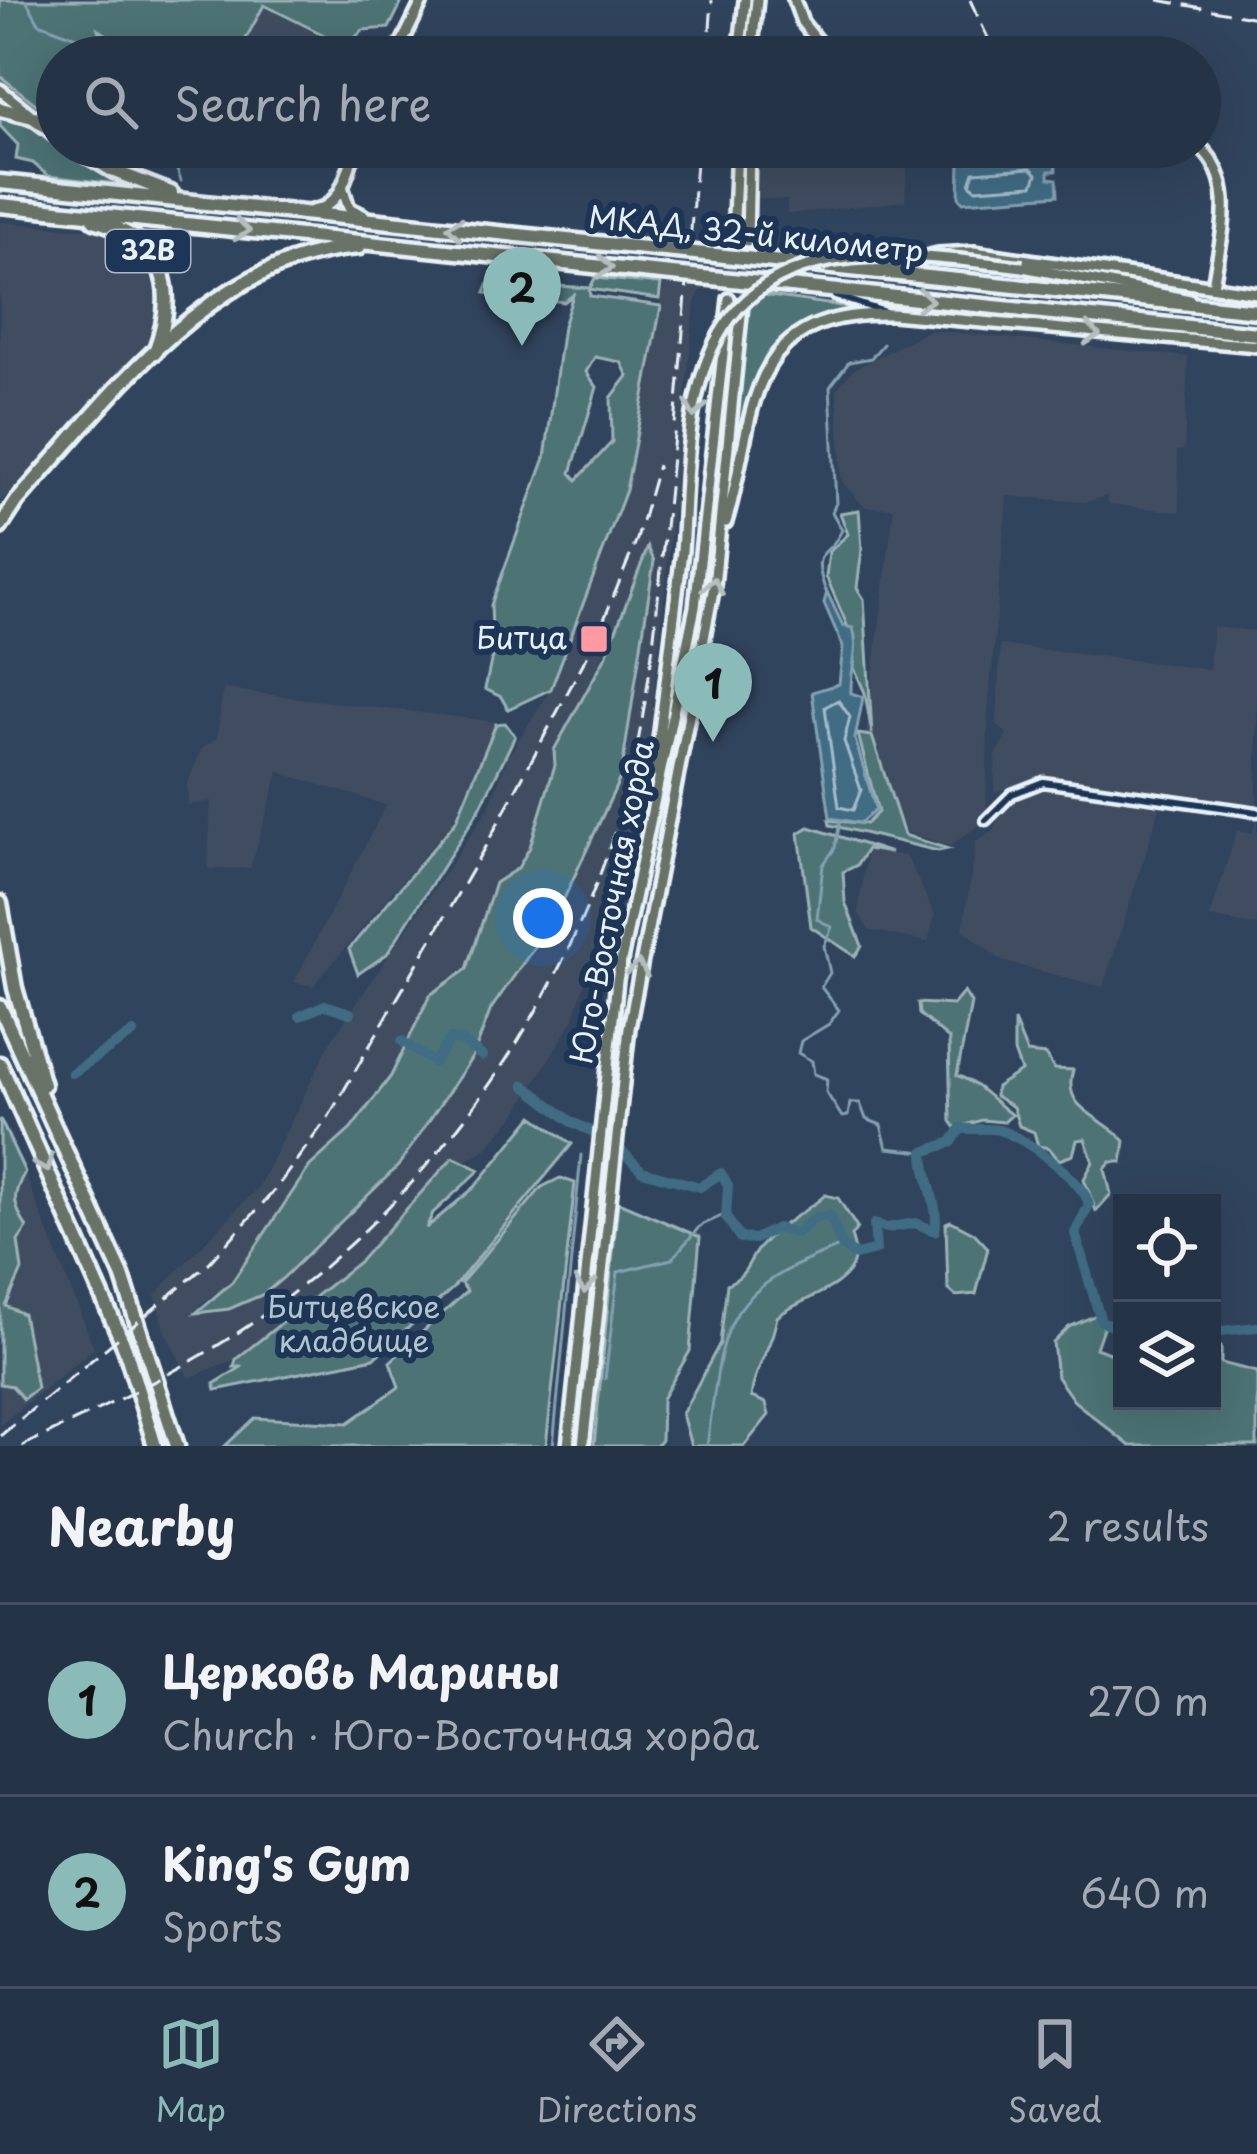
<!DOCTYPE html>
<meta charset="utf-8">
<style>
:root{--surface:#253346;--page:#313f51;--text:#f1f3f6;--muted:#a3aab3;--line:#424e5f;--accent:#8bbbb9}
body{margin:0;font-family:"Playpen Sans",sans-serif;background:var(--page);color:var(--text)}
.controls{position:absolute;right:36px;bottom:36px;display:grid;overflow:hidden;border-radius:0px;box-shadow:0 12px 48px #0002}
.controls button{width:108px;height:108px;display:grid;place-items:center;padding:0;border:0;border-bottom:3px solid var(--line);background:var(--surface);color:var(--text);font:60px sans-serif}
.you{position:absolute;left:543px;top:918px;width:42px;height:42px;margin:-30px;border:9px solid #fff;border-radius:50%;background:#1a73e8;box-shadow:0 0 0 18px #1a73e833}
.badge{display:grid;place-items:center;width:78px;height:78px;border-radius:50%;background:var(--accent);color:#111;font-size:39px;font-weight:700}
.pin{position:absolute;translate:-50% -99px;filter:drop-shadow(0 3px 6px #0008)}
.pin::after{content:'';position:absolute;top:63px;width:42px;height:36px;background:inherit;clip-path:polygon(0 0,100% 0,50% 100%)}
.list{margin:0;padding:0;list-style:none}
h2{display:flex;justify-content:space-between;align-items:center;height:156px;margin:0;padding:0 48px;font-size:51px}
h2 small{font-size:39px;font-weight:400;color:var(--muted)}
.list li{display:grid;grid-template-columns:78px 1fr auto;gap:36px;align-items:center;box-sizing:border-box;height:192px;padding:0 48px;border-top:3px solid var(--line)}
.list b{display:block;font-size:45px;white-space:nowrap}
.list p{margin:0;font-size:39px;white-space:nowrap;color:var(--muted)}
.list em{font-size:39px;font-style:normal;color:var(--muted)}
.icon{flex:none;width:66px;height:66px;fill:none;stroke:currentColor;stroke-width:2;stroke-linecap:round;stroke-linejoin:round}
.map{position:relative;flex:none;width:1257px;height:1446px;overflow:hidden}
.search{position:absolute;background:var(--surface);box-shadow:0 12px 48px #0002;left:36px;right:36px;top:36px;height:132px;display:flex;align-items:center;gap:30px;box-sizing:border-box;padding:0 42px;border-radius:66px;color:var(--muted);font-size:45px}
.sheet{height:540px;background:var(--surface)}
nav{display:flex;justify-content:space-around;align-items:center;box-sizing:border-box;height:168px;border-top:3px solid var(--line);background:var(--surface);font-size:33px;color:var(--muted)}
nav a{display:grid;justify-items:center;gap:6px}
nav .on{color:var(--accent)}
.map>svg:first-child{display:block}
.built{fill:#3f4e61;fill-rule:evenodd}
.green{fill:#4e7375;stroke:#9bb2b6;stroke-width:3;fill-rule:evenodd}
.water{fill:#406c84;stroke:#83a1b2;stroke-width:3}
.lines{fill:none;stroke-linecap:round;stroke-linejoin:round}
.shore{stroke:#a5bcca;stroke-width:3}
.stream{stroke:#83a1b2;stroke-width:3}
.river{stroke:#406c84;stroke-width:10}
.major-tunnel{stroke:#4c5e74;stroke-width:9;stroke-dasharray:9 4.5;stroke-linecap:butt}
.minor-casing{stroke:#e8f1f8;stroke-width:15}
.major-casing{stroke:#e8f1f8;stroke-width:18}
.highway-casing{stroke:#e8f1f8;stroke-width:21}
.minor{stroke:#1d3557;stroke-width:6}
.major{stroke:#697266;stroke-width:9}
.highway{stroke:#697266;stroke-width:12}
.rail{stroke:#e8f1f8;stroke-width:3;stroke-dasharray:18 9;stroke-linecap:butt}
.major-bridge-casing{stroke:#e8f1f8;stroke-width:18;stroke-linecap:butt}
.highway-bridge-casing{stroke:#e8f1f8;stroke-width:21;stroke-linecap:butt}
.major-bridge{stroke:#697266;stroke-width:9}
.highway-bridge{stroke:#697266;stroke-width:12}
.oneway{stroke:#b5bebe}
.poi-dot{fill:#ff9aa2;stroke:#1d3557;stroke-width:4.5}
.labels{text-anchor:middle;stroke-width:12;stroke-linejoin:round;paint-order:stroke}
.shield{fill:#1d3557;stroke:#abb9c8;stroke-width:3}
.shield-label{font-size:27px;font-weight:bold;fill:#e8f1f8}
.street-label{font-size:30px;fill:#e8f1f8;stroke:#1d3557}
.poi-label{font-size:30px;fill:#e8f1f8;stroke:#1d3557;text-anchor:end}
.park-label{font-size:30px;fill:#b2c5ca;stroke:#1d3557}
</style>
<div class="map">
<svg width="1257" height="1446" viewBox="0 0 1257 1446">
<rect width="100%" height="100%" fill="#31445d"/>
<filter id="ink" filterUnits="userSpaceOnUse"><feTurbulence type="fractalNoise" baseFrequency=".00833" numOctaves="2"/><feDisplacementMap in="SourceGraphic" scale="24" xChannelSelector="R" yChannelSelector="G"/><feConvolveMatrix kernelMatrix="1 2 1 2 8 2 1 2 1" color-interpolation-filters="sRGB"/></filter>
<g filter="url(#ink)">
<path class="built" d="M264,7L359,55L238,57Z
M755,147H908L905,201L787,214V200L755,198Z
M0,222L93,230L122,243L146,264L158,302L147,349L0,502Z
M664,284L711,289L700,291L695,302L645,780L574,1018L516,1114L486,1149L465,1161L453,1157L360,1261L236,1359L189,1378L167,1336L155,1295L259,1186L331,1041L488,809L509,755L551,689L626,490ZM648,549L628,747L548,930L491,1009L473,1056L398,1167L265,1294L199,1305L232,1282L310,1167L351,1129L391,1076L430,995L467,970L495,883L518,868L530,847L555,765Z
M930,330L1188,357L1184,450L1177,451L1180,512L1109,504L1107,496L1085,502L1007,496L988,713L986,820L950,846L906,832L865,738L894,508L865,507L842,482L837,389L853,370Z
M1213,627L1257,631V805L1054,778L1027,780L994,793L996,756L1007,734L997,724L1000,645L1209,669Z
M223,689L497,722L454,820L313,986L294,982L386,805L279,772L250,868L208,869L211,801L188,805L187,784L202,749L217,738Z
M1054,789L1160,807L1103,987L1002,961L963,929L976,842L995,830L998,815L1016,797Z
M1257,821V926L1210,917L1237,831L1252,833Z
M867,850L906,856L935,915L928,942L869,930L858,912Z
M0,1125L6,1126L94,1348L0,1425Z"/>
<path class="green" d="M0,0H403L389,28L363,30L346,46L264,5L236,57H140L98,29L107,57H57V121L0,76Z
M0,116L25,121L57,147L125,185L48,176L33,163L16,159L18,145L0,126Z
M506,269L542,272V285L590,288L595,278L661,284L659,299L589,289L590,296L661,306L626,490L551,689L508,709L501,697L485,689L493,652L491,605L545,458L563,326L573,295L564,302L485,293L491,278ZM595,357L621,362L628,376L611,398L612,442L577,480L571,473L597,387L586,372Z
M749,293L863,309C792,318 751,364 739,432C735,450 736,472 729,487Z
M859,510L862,549L857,588L864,599L872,734L865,693L854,668L855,644L826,576L829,552L848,534L840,513Z
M648,547L654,561L621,776L556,916L491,1009L473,1056L398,1166L283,1278L264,1294L229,1309L196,1313L232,1282L310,1166L351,1129L391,1076L430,995L467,969L495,883L518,868L530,847L555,765L554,750L606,656Z
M505,723L515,736L480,808L387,954L358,974L349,949L456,821L496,724Z
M858,734L872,736L904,835L948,849L938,851L830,825L829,820L866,824L878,812Z
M809,827L891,853L867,849L857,865L843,872L845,902L862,946L855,956L811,927L799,833Z
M964,992L971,1003L957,1075C981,1085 992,1101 1012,1115L1004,1122L982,1120L956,1128L951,1121L949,1039L919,1014L918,1003L953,1005Z
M1014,1021L1027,1053L1046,1055L1054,1069L1073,1070C1061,1110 1100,1114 1125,1141L1122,1162H1111L1105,1169L1111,1194L1096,1211L1084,1179L1093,1162L1085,1139L1077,1140L1073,1155L1059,1160L1049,1148L1038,1146L1034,1132L1019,1126L1013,1107L995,1096L996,1087L1021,1071L1014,1052Z
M533,1116L572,1144L453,1288L374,1358L216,1390L214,1384L243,1366L234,1367L236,1359L360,1261L453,1157L480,1170L433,1213L426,1228L475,1187Z
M0,1119L25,1172C11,1196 13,1205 27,1228L18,1241L22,1270L6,1306L23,1314L37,1388L23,1399L12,1386L0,1384Z
M560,1178L575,1183L546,1446H225L255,1418L348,1423L399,1387L390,1362L467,1291L461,1283L542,1187Z
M825,1195L838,1198L857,1228L851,1236C871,1286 804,1294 777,1317C772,1348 755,1366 751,1397L766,1403L769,1415L744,1446H691L682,1414L720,1343L727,1284C747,1276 746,1265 758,1249C780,1222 802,1216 825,1195Z
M618,1202L700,1237L690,1351L662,1399L661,1440L656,1446H594Z
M951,1221L974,1233L988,1248L976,1294L956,1296L948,1289L946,1223Z
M1096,1315L1104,1325L1096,1348L1122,1358V1401H1212V1343L1221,1346V1363L1257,1372V1446H1130L1074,1401L1057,1377L1053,1343L1069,1327Z"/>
<path class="water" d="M1055,154L1056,171H1049V178L1057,179L1058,195L963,202L959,197L960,161Z
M827,592L843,626L853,628C860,649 850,669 851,693L863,697L855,739L876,810L860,823L830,818L812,692L839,684L843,647L824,603Z"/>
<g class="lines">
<path class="shore" d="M1031,168L1037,174L1033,185L976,189L970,184L974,172Z
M838,700L850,717L844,741L861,790L853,810L839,807L825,707Z"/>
<path class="stream" d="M26,0L39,23L108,49
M169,147L181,181
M827,594C808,546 829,559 842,530L832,512L836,503L830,387L849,362L871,358L883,344
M840,822L835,848L823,865L817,919L832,927L824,946L830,973L821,987L839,1010L829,1024L801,1041L798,1053L812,1061L814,1074L827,1079L826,1092L842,1117L848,1116L850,1103H860L866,1119L881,1125L887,1148L924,1152
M605,1379L618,1272L672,1259L700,1226L726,1214
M553,1446L581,1155
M707,1446C724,1326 717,1293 842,1246"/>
<path class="river" d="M300,1016L325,1005L350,1013
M402,1041L434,1063L450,1039L461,1040L482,1056
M72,1073L133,1033
M524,1085L572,1122L613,1142L642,1171L700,1187L721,1173L728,1185L726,1217L740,1238L755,1239L777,1228L796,1233L817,1217L830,1216L842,1246L856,1255L876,1250L874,1224L887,1228L915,1223L935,1231C940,1206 924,1179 924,1152L952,1142L961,1128C975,1131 986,1127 998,1130C1022,1135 1085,1181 1089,1205L1075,1233L1101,1321L1122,1329
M1212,1332L1257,1327"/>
<path class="major-tunnel" d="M729,299L733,240
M743,299L747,241"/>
<defs>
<path id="minor" d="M835,296L885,312
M986,820L1012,794L1043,782L1257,812"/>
<path id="major" d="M794,0L802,22L830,57
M395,57L423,0
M739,57L745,0
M751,57L757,0
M0,90L29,113
M1200,147C1240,183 1220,238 1213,286
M343,189L349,208L363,215
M312,211C342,207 347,173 356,147
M733,240L737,147
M747,241L749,147
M1023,267L1190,300
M877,269L938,254L974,252L1257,293
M726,522C758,416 738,311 892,314L1257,346
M655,772L682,551
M568,1446L617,980L695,607L729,299
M583,1446L629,1028L714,586L742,305"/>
<path id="highway" d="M0,109L33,117L57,134
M74,147L114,171L171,193
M0,182L655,249
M0,205L652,272
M94,220C165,240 179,288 155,352
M715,255L1257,311
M712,278L1257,334
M0,527L17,501C110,399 209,257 359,247
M0,903L15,988L43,1085
M0,1007L122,1275L177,1446
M0,1064L125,1348L155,1446"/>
</defs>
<use href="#minor" class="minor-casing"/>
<use href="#major" class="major-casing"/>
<use href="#highway" class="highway-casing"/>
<use href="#minor" class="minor"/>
<use href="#major" class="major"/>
<use href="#highway" class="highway"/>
<path class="rail" d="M970,0L997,57
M1158,0L1257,18
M708,57L712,0
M0,1436L209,1263L274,1191L329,1116L489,840L596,639L637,539L658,465
M22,1446C107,1405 193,1367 269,1311C441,1184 568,1003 625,797C649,709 656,618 665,528C678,401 688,274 697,147"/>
<defs>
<path id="major-bridge" d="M682,551C686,497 685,439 699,386C740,225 898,253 1023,267"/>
<path id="highway-bridge" d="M655,249L715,255
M652,272L712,278"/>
</defs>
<use href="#major-bridge" class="major-bridge-casing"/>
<use href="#highway-bridge" class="highway-bridge-casing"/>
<use href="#major-bridge" class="major-bridge"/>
<use href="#highway-bridge" class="highway-bridge"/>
</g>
<defs><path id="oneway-chevron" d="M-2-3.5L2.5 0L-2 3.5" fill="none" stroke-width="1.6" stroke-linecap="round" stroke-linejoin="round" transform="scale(3)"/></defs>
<g class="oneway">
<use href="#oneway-chevron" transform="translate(455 228) rotate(-174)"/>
<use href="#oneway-chevron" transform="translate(242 230) rotate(6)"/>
<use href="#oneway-chevron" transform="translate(605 267) rotate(6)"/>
<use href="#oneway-chevron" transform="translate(925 300) rotate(6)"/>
<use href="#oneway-chevron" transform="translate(1092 334) rotate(5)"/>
<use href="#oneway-chevron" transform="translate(695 409) rotate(99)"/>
<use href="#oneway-chevron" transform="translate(713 586) rotate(-81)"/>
<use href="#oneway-chevron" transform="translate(638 969) rotate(-81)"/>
<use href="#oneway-chevron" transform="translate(45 1164) rotate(65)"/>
<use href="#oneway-chevron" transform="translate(585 1285) rotate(96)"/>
</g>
</g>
<rect class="poi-dot" x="579" y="624" width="30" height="30" rx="6"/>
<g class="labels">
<rect class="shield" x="106" y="230" width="84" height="42" rx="9"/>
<g class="shield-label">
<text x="148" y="260">32B</text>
</g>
<g class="street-label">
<text transform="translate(756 235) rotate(6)" y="10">МКАД, 32-й километр</text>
<text transform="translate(613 902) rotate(-79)" y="10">Юго-Восточная хорда</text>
</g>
<g class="poi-label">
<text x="567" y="649">Битца</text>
</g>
<g class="park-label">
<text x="354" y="1318">Битцевское<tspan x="354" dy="34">кладбище</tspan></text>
</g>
</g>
</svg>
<div class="controls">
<button><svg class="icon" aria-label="locate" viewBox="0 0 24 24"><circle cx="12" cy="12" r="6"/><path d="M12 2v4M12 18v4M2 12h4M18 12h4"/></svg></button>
<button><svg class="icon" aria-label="layers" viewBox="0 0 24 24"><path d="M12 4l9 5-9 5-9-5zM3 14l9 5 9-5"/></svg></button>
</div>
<div class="you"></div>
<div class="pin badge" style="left:713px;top:742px">1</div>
<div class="pin badge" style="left:522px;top:346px">2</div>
<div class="search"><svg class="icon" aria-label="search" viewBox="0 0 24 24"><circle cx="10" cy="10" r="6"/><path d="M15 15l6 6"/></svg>Search here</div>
</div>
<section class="sheet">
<h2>Nearby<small>2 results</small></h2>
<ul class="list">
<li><span class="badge">1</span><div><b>Церковь Марины</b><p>Church · Юго-Восточная хорда</p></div><em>270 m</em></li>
<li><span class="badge">2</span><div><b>King's Gym</b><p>Sports</p></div><em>640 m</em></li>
</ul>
</section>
<nav>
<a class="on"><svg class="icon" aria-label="map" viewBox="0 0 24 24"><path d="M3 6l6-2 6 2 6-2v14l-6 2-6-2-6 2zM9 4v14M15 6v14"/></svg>Map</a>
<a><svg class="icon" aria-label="directions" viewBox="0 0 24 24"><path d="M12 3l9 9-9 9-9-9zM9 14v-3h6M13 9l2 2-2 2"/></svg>Directions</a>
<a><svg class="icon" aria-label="saved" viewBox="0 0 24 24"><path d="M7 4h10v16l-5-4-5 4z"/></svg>Saved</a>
</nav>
